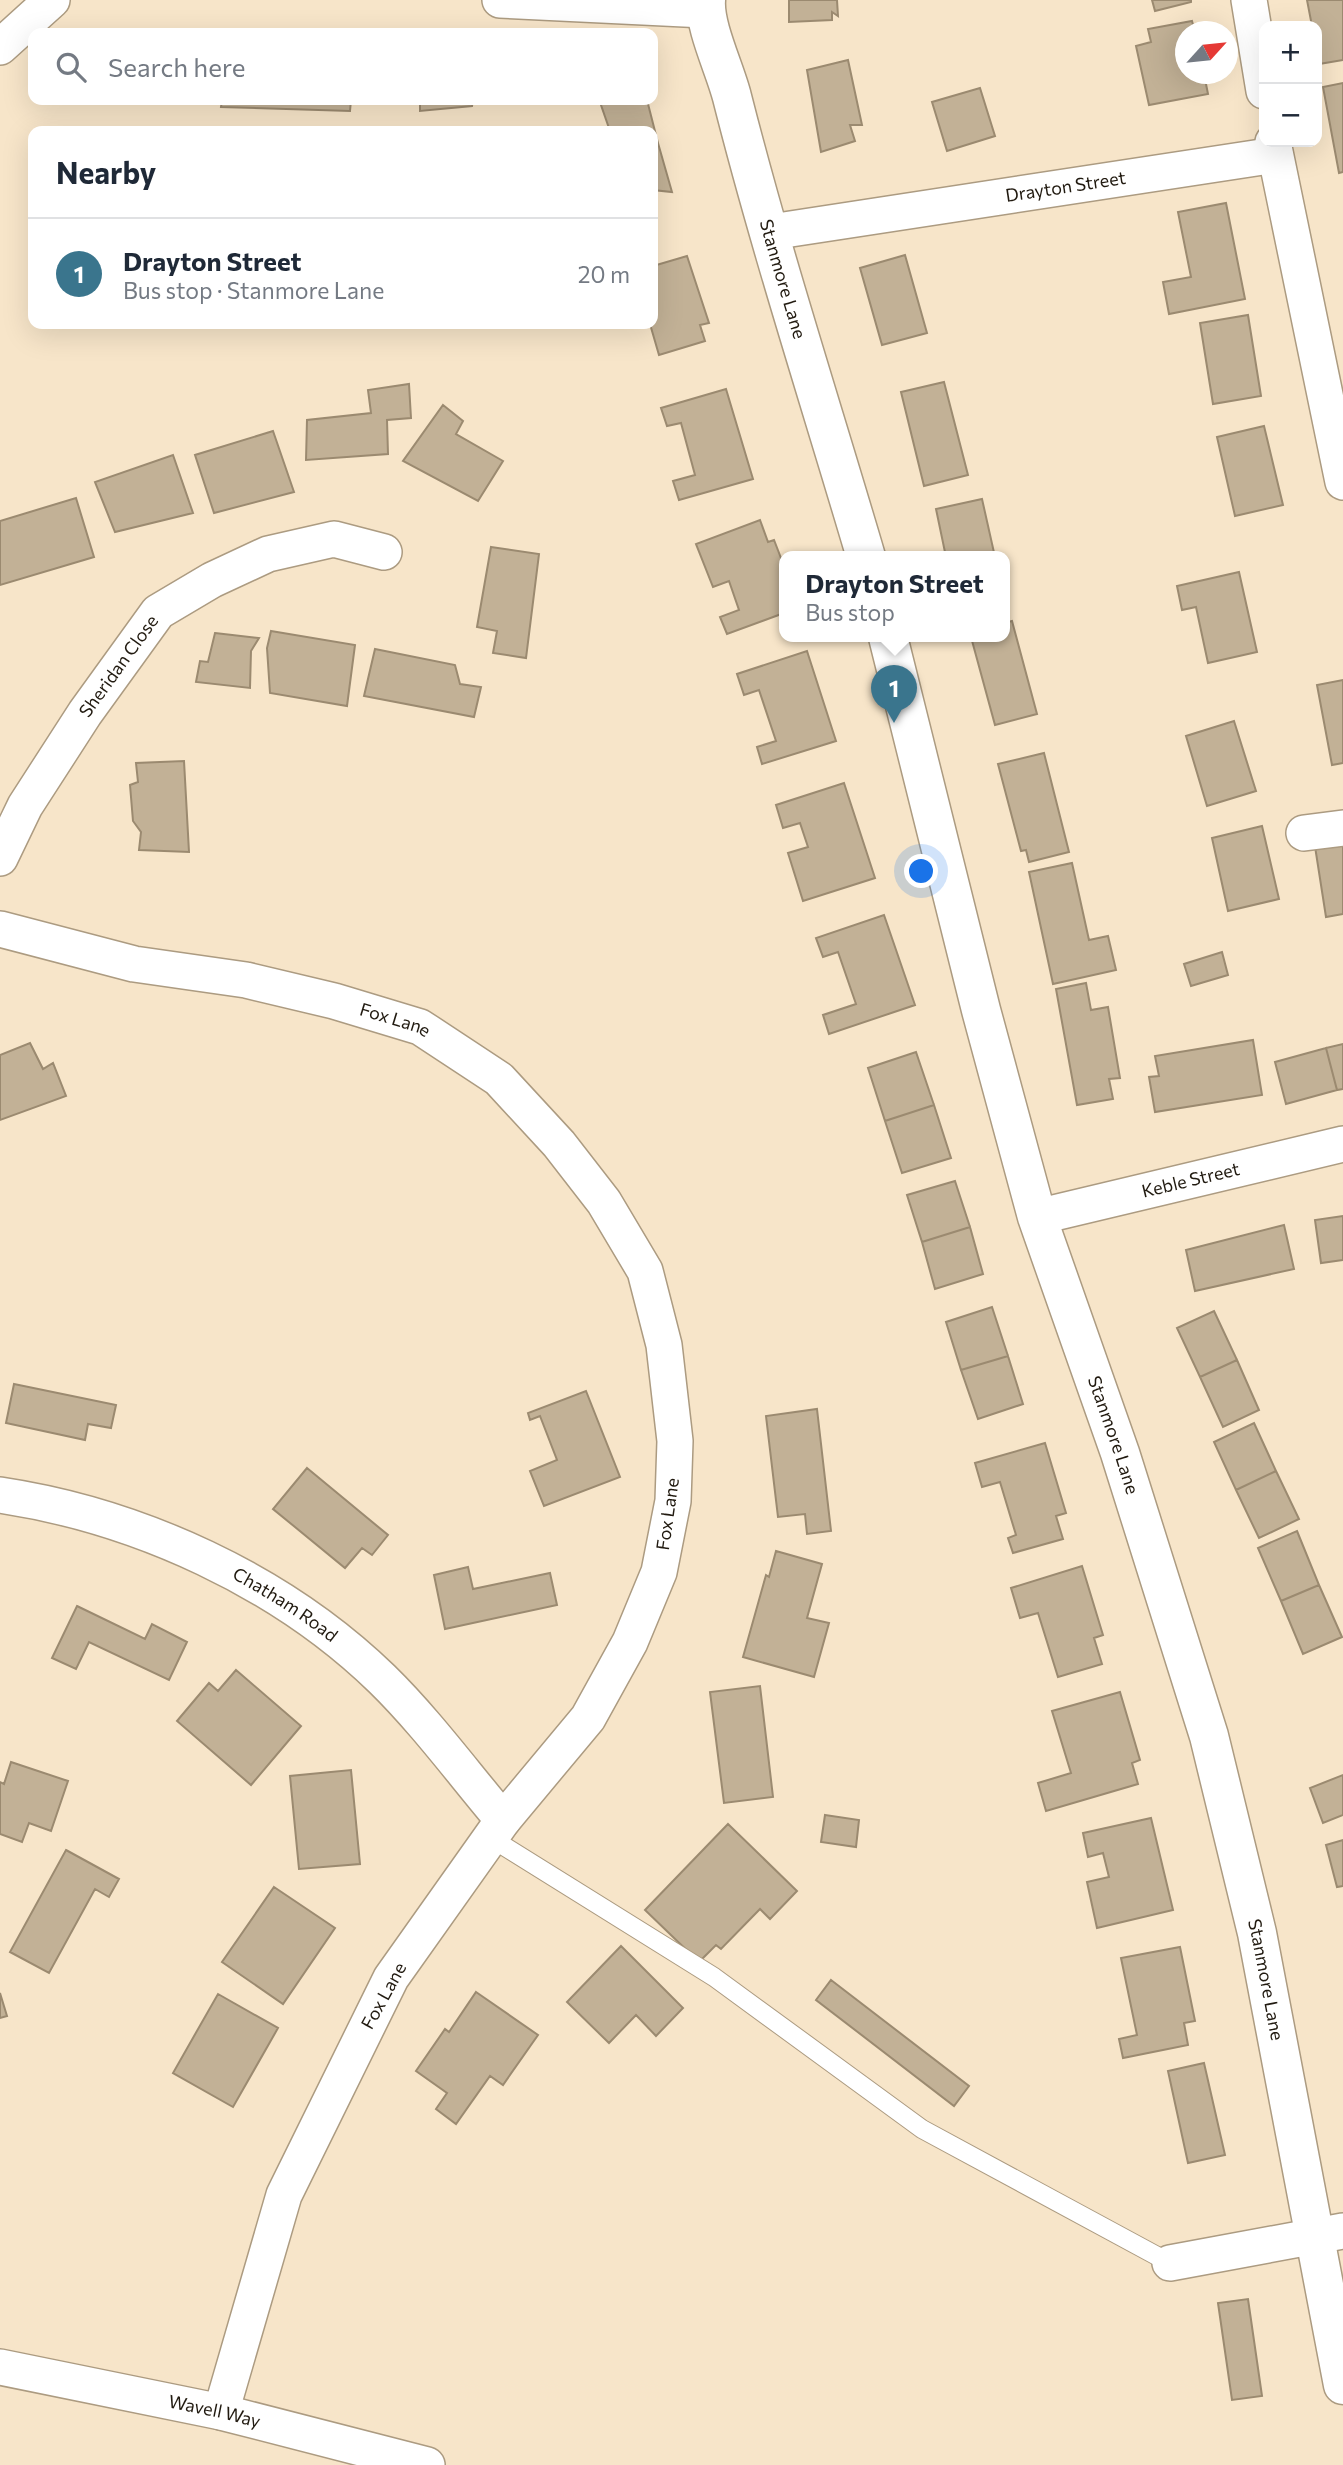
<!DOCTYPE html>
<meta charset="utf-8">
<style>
:root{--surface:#fff;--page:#f2f2f3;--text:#1f2937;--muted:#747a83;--line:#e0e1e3;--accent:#3a758d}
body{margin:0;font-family:Commissioner,sans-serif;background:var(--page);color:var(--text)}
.controls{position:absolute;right:21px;top:21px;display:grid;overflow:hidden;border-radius:14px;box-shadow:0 7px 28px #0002}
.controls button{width:63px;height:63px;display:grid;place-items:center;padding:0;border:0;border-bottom:2px solid var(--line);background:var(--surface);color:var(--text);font:35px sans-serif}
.compass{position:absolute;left:1175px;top:21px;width:63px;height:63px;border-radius:50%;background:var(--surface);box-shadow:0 7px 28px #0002;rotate:63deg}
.you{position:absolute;left:922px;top:872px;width:24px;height:24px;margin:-18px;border:5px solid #fff;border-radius:50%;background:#1a73e8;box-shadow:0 0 0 10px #1a73e833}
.badge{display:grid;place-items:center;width:46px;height:46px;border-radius:50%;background:var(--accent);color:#fff;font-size:23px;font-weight:700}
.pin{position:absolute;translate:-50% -58px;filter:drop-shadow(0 2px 4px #0008)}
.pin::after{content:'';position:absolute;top:37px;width:24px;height:21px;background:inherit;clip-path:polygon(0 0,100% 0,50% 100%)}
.popup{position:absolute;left:779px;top:551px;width:231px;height:91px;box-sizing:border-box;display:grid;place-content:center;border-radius:14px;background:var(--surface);filter:drop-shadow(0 2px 5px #0005);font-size:23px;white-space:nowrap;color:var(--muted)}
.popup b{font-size:26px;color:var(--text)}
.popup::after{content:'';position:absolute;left:50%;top:100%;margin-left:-14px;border:14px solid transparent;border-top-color:var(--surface)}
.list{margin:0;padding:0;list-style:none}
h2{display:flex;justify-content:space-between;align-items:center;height:91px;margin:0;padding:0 28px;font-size:30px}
h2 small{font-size:23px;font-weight:400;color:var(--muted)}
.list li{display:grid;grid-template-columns:46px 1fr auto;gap:21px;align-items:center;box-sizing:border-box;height:112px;padding:0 28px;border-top:2px solid var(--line)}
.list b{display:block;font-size:26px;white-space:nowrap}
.list p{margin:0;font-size:23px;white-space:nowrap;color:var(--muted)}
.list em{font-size:23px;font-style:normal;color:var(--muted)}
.icon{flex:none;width:38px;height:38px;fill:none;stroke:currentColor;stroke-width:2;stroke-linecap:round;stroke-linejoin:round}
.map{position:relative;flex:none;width:1343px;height:2465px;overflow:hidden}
.search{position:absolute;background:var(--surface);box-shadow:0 7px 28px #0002;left:28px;top:28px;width:630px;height:77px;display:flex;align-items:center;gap:18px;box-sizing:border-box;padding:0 24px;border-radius:14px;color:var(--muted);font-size:26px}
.panel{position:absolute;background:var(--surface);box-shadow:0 7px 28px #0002;left:28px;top:126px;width:630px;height:203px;border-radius:14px}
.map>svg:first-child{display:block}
.building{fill:#c2b196;stroke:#9b8a70;stroke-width:2}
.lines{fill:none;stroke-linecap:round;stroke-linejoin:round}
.service-casing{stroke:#ac9b81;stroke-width:20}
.minor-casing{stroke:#ac9b81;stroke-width:38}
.tertiary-casing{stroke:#ac9b81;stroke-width:41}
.service{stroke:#fff;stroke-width:18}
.minor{stroke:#fff;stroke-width:35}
.tertiary{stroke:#fff;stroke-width:38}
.labels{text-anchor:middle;stroke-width:6;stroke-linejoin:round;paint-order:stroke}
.street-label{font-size:18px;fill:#211a10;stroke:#fff}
</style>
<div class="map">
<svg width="1343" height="2465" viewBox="0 0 1343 2465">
<rect width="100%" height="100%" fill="#f7e5c9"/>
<path class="building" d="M789,0H837L838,16L832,12V20L789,22Z
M1152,0H1191V2L1155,11Z
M1307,0H1343V60L1319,64L1317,26H1312Z
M1192,21L1195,32H1186V74H1204L1208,94L1149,105L1136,46L1151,42L1148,29Z
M848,60L862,125H850L855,141L821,152L807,70Z
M1343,83V172L1339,173L1323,87Z
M980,88L995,136L947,151L932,102Z
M222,100H351L350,111L221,107Z
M363,100H420V101L363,102Z
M473,100L472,106L420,111V100Z
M607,100H647L658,143L653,142V131H610L601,105Z
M653,142L658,143L672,192L653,190Z
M1226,203L1245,299L1169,314L1163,282L1191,277L1178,212Z
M905,255L927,333L882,345L860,268Z
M687,256L709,323L700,325L705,341L659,355L650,324H653V266Z
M1248,315L1261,396L1213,404L1200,323Z
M944,382L968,475L924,486L901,392Z
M409,384L411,418L387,420L388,454L306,460L307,420L371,413L368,390Z
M726,389L753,479L679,500L673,481L695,475L681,423L667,426L661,408Z
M443,405L463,421L456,434L503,461L478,501L403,461Z
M1264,426L1283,505L1235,516L1217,437Z
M273,431L294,492L214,513L195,455Z
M173,455L193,513L115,532L95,482Z
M76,498L94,557L0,585V521Z
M982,499L995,557H946L936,509Z
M760,520L768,542L774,540L784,566V590L781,591L784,613L727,634L720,617L739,610L729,581L713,587L696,544Z
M491,547L539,554L526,658L493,653L497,631L477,627Z
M1239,572L1257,652L1208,663L1196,607L1182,610L1177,586Z
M1012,621L1037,714L995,725L971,637H1004V623Z
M271,631L355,645L347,706L270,693L267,648Z
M215,633L259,638L251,651L250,688L196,682L200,661L208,662Z
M375,649L455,665L460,684L481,687L474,717L364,696Z
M807,651L836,741L762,764L757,747L776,741L759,690L744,695L737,674Z
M1343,680V763L1332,765L1317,685Z
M1234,721L1256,791L1207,806L1186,736Z
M1044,753L1069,852L1029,862L1026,850L1021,851L998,764Z
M184,761L189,852L139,850L141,832L133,821L130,785L138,782L136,763Z
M844,783L875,878L803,901L788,853L808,847L800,823L783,828L776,805Z
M1262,826L1279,899L1228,911L1212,838Z
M1343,836V914L1326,917L1314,840Z
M1072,863L1089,940L1108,936L1116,970L1053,984L1029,872Z
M884,915L915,1005L829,1034L823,1015L856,1004L838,952L823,957L816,938Z
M1222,952L1228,975L1191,986L1184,964Z
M1086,983L1091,1010L1108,1007L1120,1078L1109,1079L1113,1099L1077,1105L1056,989Z
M1253,1040L1262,1095L1155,1112L1149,1077L1159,1076L1155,1056Z
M30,1043L43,1069L53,1063L66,1096L0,1120V1055Z
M1343,1044V1089L1337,1090L1326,1048Z
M1326,1048L1337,1090L1286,1104L1275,1062Z
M916,1052L934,1105L885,1121L868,1068Z
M934,1105L951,1158L902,1173L885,1121Z
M955,1181L970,1227L922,1242L907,1195Z
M1343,1216V1260L1321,1263L1315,1220Z
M1284,1225L1294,1269L1195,1291L1186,1250Z
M970,1227L983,1274L935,1289L922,1242Z
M992,1307L1008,1356L961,1370L946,1322Z
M1214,1311L1237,1360L1200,1377L1177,1328Z
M1008,1356L1023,1404L978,1419L961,1370Z
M1237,1360L1259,1410L1223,1427L1200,1377Z
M14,1384L116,1405L111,1428L88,1424L85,1440L6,1423Z
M586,1391L620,1477L544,1506L530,1471L557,1460L540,1416L530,1420L528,1413Z
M817,1409L831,1531L807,1534L805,1514L778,1517L766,1416Z
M1254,1423L1276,1471L1236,1490L1214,1442Z
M1045,1443L1066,1513L1056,1516L1063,1539L1013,1553L1008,1538L1016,1535L1000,1482L982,1487L975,1463Z
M307,1468L388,1535L372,1555L362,1548L345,1568L273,1509Z
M1276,1471L1299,1519L1259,1538L1236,1490Z
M1297,1531L1319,1585L1281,1601L1258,1548Z
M776,1551L822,1564L807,1618L829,1623L814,1677L743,1657L766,1575L769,1577Z
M1082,1566L1103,1635L1094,1638L1102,1664L1058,1677L1038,1613L1020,1618L1011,1588Z
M468,1567L473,1589L550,1573L557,1605L445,1629L434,1575Z
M1319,1585L1342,1637L1303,1654L1281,1601Z
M77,1606L145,1639L152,1624L187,1642L169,1680L89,1642L76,1669L52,1658Z
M236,1670L301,1726L251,1785L177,1721L209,1683L218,1691Z
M760,1686L773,1797L724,1803L710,1692Z
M1120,1692L1140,1760L1132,1763L1138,1784L1046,1811L1038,1783L1071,1773L1052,1711Z
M11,1762L68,1781L51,1831L29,1823L22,1842L0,1834V1782L4,1784Z
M351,1770L360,1864L299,1869L290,1776Z
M1343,1775V1815L1323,1823L1310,1788Z
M825,1815L859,1820L856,1847L821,1842Z
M1151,1818L1173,1910L1097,1928L1087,1882L1109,1877L1103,1853L1088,1857L1083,1833Z
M728,1824L797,1891L770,1919L760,1909L721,1949L716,1945L699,1962L645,1910Z
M1343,1840V1886L1337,1887L1326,1845Z
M66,1850L119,1879L109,1897L95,1889L49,1973L10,1952Z
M274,1887L335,1928L283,2004L222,1962Z
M621,1946L683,2008L656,2036L636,2015L609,2043L567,2002Z
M1180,1947L1195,2021L1184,2023L1188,2045L1123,2058L1119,2039L1137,2035L1121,1958Z
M831,1980L969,2086L954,2106L816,2000Z
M476,1992L538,2035L503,2085L490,2076L456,2124L436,2109L447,2093L416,2071L445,2029L449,2032Z
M0,1993L7,2016L0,2018Z
M218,1994L278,2028L233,2107L173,2073Z
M1204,2063L1225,2155L1188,2163L1168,2071Z
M1248,2299L1262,2396L1232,2400L1218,2303Z"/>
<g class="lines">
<defs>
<path id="service" d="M491,1838L714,1977L922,2129L1170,2263"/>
<g id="minor">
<path d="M500,0L705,10"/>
<path d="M1249,0L1264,91"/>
<path d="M0,47L52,0"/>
<path d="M1273,142L1343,482"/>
<path id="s1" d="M771,232L1275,155"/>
<path d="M1304,833L1343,828"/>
<path id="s2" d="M0,858L25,806L85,713L158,612L212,580L268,554L334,539L384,552"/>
<path id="s3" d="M0,929L134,964L246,980L334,1001L420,1027L499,1079L559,1144L604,1202L645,1271L664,1345L675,1441L673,1501L659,1572L630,1642L588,1718L503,1820L391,1978L284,2195L221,2412"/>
<path id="s4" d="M1037,1217L1343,1144"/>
<path id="s5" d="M0,1495C139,1516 281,1581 382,1679C425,1721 464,1774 503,1820"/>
<path d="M1170,2263L1343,2231"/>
<path id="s6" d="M0,2367L221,2412L427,2465"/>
</g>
<g id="tertiary">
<path id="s7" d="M706,0C704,27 725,69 732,97C771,251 821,404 866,557"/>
<path id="s8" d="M888,637L981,1010L1037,1217L1120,1453L1209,1736L1257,1933L1343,2385"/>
</g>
</defs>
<use href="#service" class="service-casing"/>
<use href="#minor" class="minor-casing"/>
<use href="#tertiary" class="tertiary-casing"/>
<use href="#service" class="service"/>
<use href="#minor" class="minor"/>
<use href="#tertiary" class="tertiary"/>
</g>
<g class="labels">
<g class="street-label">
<text dy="6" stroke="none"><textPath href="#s1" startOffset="298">Drayton Street</textPath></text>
<text dy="6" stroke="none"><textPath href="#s7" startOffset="290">Stanmore Lane</textPath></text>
<text dy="6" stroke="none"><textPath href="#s2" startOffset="226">Sheridan Close</textPath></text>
<text dy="6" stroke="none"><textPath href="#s3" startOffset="406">Fox Lane</textPath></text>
<text dy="6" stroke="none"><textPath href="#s4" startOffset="158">Keble Street</textPath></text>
<text dy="6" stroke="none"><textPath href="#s8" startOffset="830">Stanmore Lane</textPath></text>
<text transform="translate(668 1514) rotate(-82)" y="6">Fox Lane</text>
<text dy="6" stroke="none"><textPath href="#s5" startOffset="308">Chatham Road</textPath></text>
<text dy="6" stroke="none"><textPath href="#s8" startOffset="1396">Stanmore Lane</textPath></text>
<text transform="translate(384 1996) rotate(-61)" y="6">Fox Lane</text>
<text dy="6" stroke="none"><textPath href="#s6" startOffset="219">Wavell Way</textPath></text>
</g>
</g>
</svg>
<div class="controls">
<button>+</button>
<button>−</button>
</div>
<svg class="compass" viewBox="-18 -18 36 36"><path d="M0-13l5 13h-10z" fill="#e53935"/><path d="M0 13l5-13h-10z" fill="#747a83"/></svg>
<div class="you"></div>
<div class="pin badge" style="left:894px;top:723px">1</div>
<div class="popup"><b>Drayton Street</b>Bus stop</div>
<div class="search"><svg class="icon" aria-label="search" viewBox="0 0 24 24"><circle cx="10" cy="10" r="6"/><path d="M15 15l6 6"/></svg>Search here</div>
<section class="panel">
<h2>Nearby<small></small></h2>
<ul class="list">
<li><span class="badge">1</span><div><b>Drayton Street</b><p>Bus stop · Stanmore Lane</p></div><em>20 m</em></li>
</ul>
</section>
</div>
